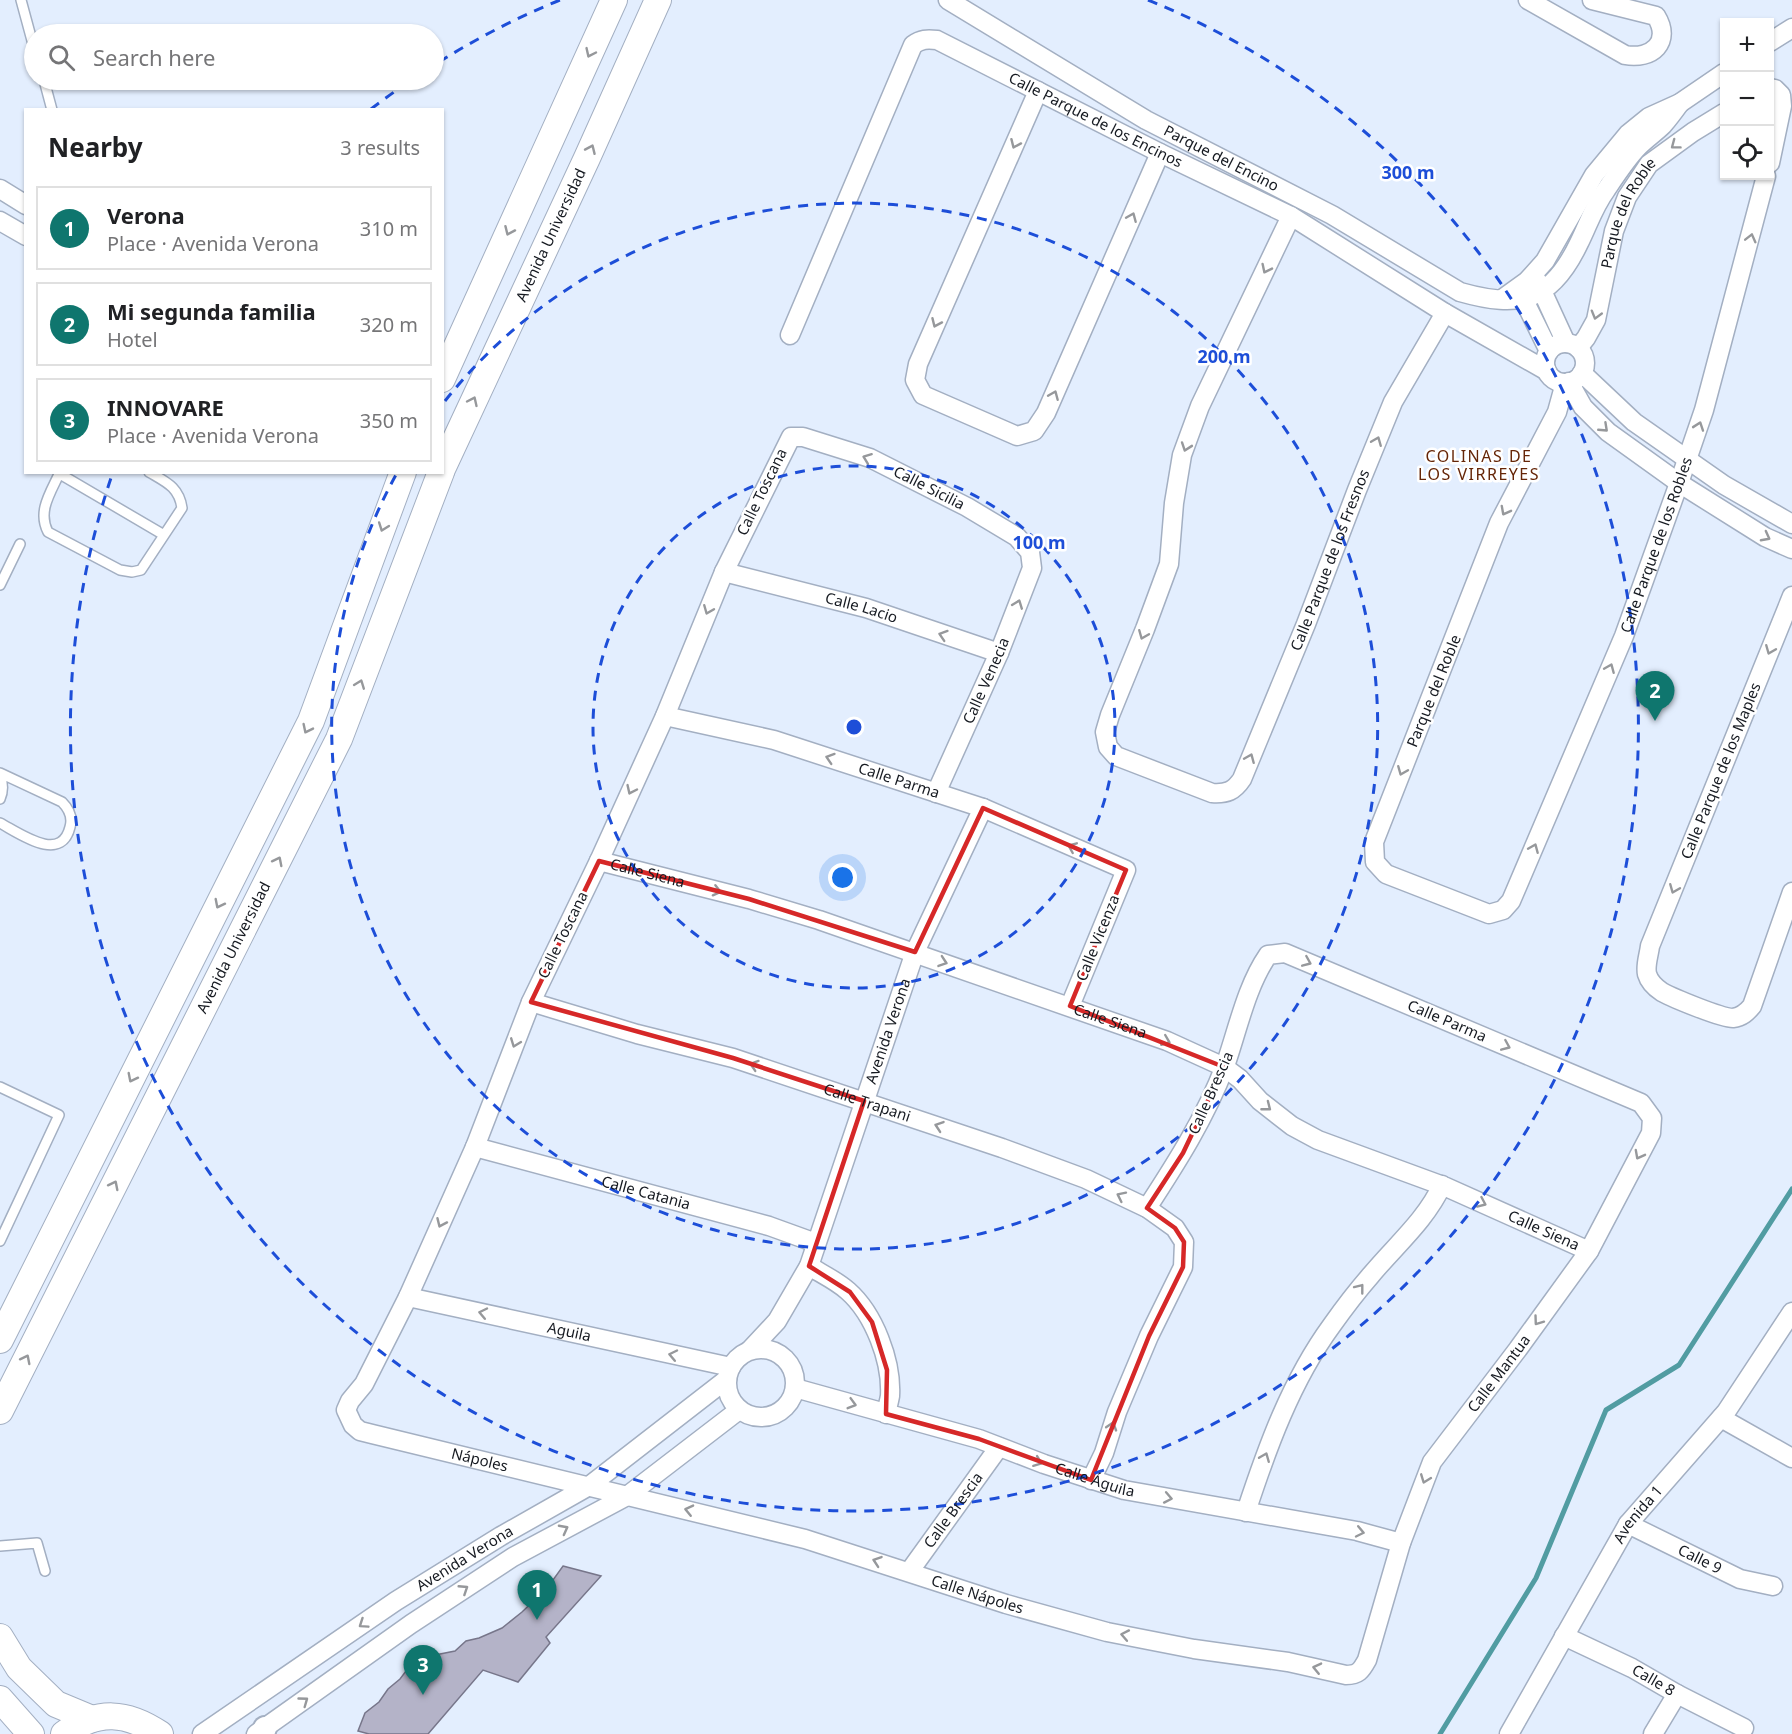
<!DOCTYPE html>
<meta charset="utf-8">
<style>
:root{--surface:#fff;--page:#f2f2f2;--text:#202124;--muted:#757577;--line:#e0e0e0;--accent:#0f766e}
body{margin:0;font-family:"Noto Sans",sans-serif;background:var(--page);color:var(--text)}
.controls{position:absolute;right:18px;top:18px;display:grid;overflow:hidden;border-radius:0px;box-shadow:0 2px 4px #0004}
.controls button{width:54px;height:54px;display:grid;place-items:center;padding:0;border:0;border-bottom:2px solid var(--line);background:var(--surface);color:var(--text);font:30px sans-serif}
.you{position:absolute;left:843px;top:878px;width:21px;height:21px;margin:-15px;border:4px solid #fff;border-radius:50%;background:#1a73e8;box-shadow:0 0 0 9px #1a73e833}
.badge{display:grid;place-items:center;width:39px;height:39px;border-radius:50%;background:var(--accent);color:#fff;font-size:20px;font-weight:700}
.pin{position:absolute;translate:-50% -50px;filter:drop-shadow(0 2px 3px #0008)}
.pin::after{content:'';position:absolute;top:32px;width:21px;height:18px;background:inherit;clip-path:polygon(0 0,100% 0,50% 100%)}
.list{margin:0;padding:0;list-style:none}
h2{display:flex;justify-content:space-between;align-items:center;height:78px;margin:0;padding:0 24px;font-size:26px}
h2 small{font-size:20px;font-weight:400;color:var(--muted)}
.list li{display:grid;grid-template-columns:39px 1fr auto;gap:18px;align-items:center;box-sizing:border-box;height:84px;margin:0 12px 12px;padding:0 12px;border:2px solid var(--line);border-radius:0px}
.list b{display:block;font-size:22px;white-space:nowrap}
.list p{margin:0;font-size:20px;white-space:nowrap;color:var(--muted)}
.list em{font-size:20px;font-style:normal;color:var(--muted)}
.icon{flex:none;width:33px;height:33px;fill:none;stroke:currentColor;stroke-width:2;stroke-linecap:round;stroke-linejoin:round}
.map{position:relative;flex:none;width:1792px;height:1734px;overflow:hidden}
.search{position:absolute;background:var(--surface);box-shadow:0 2px 4px #0004;left:24px;top:24px;width:420px;height:66px;display:flex;align-items:center;gap:15px;box-sizing:border-box;padding:0 21px;border-radius:33px;color:var(--muted);font-size:22px}
.panel{position:absolute;background:var(--surface);box-shadow:0 2px 4px #0004;left:24px;top:108px;width:420px;height:366px;border-radius:0px}
.map>svg:first-child{display:block}
.lines{fill:none;stroke-linecap:round;stroke-linejoin:round}
.stream{stroke:#519ca2;stroke-width:5}
.building{fill:#b4b3c8;stroke:#77768a;stroke-width:1.5}
.service-casing{stroke:#a3afc2;stroke-width:12}
.minor-casing{stroke:#a3afc2;stroke-width:21}
.tertiary-casing{stroke:#a3afc2;stroke-width:26}
.secondary-casing{stroke:#a3afc2;stroke-width:28}
.service{stroke:#fff;stroke-width:9}
.minor{stroke:#fff;stroke-width:18}
.tertiary{stroke:#fff;stroke-width:22}
.secondary{stroke:#fff;stroke-width:26}
.oneway{stroke:#96989b}
.marked{fill:none;stroke:#d62828;stroke-width:4.5;stroke-linejoin:round}
.ring{fill:none;stroke:#1d4ed8;stroke-width:3;stroke-dasharray:10 8}
.labels{text-anchor:middle;stroke-width:5;stroke-linejoin:round;paint-order:stroke}
.street-label{font-size:15px;fill:#161a21;stroke:#fff}
.neighbourhood-label{font-size:16px;letter-spacing:1.5px;fill:#652507;stroke:#fff}
.centre{fill:#1d4ed8;stroke:#fff;stroke-width:3}
.ring-label{font-size:18px;text-anchor:middle;font-weight:bold;fill:#1d4ed8;stroke:#fff;stroke-width:5;stroke-linejoin:round;paint-order:stroke}
</style>
<div class="map">
<svg width="1792" height="1734" viewBox="0 0 1792 1734">
<rect width="100%" height="100%" fill="#e3eefe"/>
<g class="lines">
<path class="stream" d="M1440,1734L1536,1578L1606,1410L1679,1365L1792,1189"/>
</g>
<path class="building" d="M563,1566L601,1576L546,1637L550,1643L518,1682L483,1670L428,1734H369L358,1731L365,1713L379,1702L388,1689L400,1679L409,1667L435,1655L455,1651L466,1641L479,1638L502,1628L522,1612L548,1587Z"/>
<g class="lines">
<defs>
<path id="service" d="M21,0L34,48
M44,80L52,110
M60,472C51,492 37,511 48,532L120,570L132,572L141,570L182,508C179,487 166,482 149,472
M60,474L164,535
M0,585L20,544
M0,773L62,802C69,809 73,817 70,827C61,864 19,833 0,823
M0,775C3,783 4,790 0,799
M0,1087L59,1115L0,1241
M0,1546L37,1543L45,1571"/>
<g id="minor">
<path id="s1" d="M948,0L1146,120L1332,215L1460,292C1520,309 1551,302 1579,243C1588,225 1594,206 1606,190C1616,175 1627,158 1639,146C1647,138 1656,132 1663,125C1669,118 1675,110 1680,103"/>
<path d="M1528,0L1625,55C1652,60 1672,42 1656,16L1592,0"/>
<path d="M1770,42L1792,28"/>
<path d="M1770,88L1775,89L1781,95L1782,106L1770,163"/>
<path d="M1038,91L918,364L915,380L923,395L1017,436L1034,431L1046,413L1160,153"/>
<path d="M0,189L26,205"/>
<path id="s2" d="M1291,216L1200,406L1182,455L1174,503L1169,564L1145,629L1110,715L1105,732L1108,747L1116,756L1212,793C1227,794 1234,791 1242,779L1306,624L1357,490L1393,402L1445,313"/>
<path d="M0,221L26,236"/>
<path d="M1538,282L1566,343"/>
<path d="M1519,290L1549,351"/>
<path d="M1502,299L1527,281L1545,261L1594,175L1628,134L1649,117L1680,103L1724,73"/>
<path id="s3" d="M790,335L913,45C921,39 927,39 937,40L1160,153L1291,216L1445,313L1547,371"/>
<circle cx="1565" cy="363" r="20"/>
<path id="s4" d="M1578,348L1586,338L1596,320L1614,231L1627,197L1649,164L1693,132L1724,113"/>
<path d="M1582,373L1634,422L1724,485L1792,524"/>
<path d="M1569,382L1583,407L1608,432L1679,483L1765,537L1792,549"/>
<path id="s5" d="M1565,383L1557,412L1499,523L1374,842L1375,862L1386,874L1489,914L1503,910L1511,901L1624,636L1679,483L1704,410L1766,176"/>
<path id="s6" d="M724,572L866,608L999,653"/>
<path d="M1792,596L1650,946C1649,955 1645,965 1647,974C1649,981 1656,988 1662,992C1673,998 1721,1018 1733,1018C1742,1017 1747,1012 1752,1006L1792,892"/>
<path id="s7" d="M665,716L774,740L983,808L1126,870L1070,1006"/>
<path id="s8" d="M936,793L999,653L1032,568L1030,552L1017,537L967,507L870,458L803,437H791L724,572L665,716L599,861L531,1002L475,1147L408,1297L364,1384L350,1401L346,1410L353,1425L360,1431L372,1434L805,1539L1006,1604L1107,1632L1194,1649L1288,1662L1346,1675C1358,1675 1361,1671 1367,1660L1401,1543L1432,1462L1518,1349L1589,1251L1651,1133L1652,1118L1641,1103L1285,953L1268,955C1246,987 1238,1029 1225,1066C1205,1118 1177,1162 1147,1208"/>
<path id="s9" d="M599,861L749,899L819,920L1167,1041L1224,1067L1240,1079L1260,1101L1292,1126L1318,1140L1446,1187L1589,1251"/>
<path id="s10" d="M531,1002L637,1034L733,1058L1002,1148L1086,1179L1147,1208L1175,1228L1184,1242L1183,1267L1149,1336L1117,1412L1104,1453L1091,1480"/>
<path id="s11" d="M475,1147L769,1226L816,1243"/>
<path d="M809,1266C822,1274 837,1281 848,1291C874,1314 892,1361 890,1396C889,1402 887,1408 886,1414"/>
<path id="s12" d="M408,1297L731,1367"/>
<circle cx="761" cy="1383" r="34"/>
<path id="s13" d="M750,1350L777,1321L809,1266L915,952L983,808"/>
<path id="s14" d="M795,1388L979,1439L1044,1464L1124,1490L1357,1531L1401,1543"/>
<path d="M1721,1418L1792,1458"/>
<path d="M1246,1512C1267,1448 1291,1381 1332,1325C1344,1308 1357,1291 1371,1275C1395,1246 1426,1220 1442,1185"/>
<path id="s15" d="M1628,1524L1740,1579L1773,1586"/>
<path id="s16" d="M909,1572L999,1447"/>
<path id="s17" d="M1564,1636L1632,1668L1677,1694L1744,1728"/>
<path id="s18" d="M202,1734L396,1601L501,1536L589,1486L727,1379"/>
<path d="M256,1734L411,1624L513,1557L627,1496L739,1410"/>
<path id="s19" d="M1509,1734L1628,1524L1726,1412L1792,1312"/>
<path d="M1653,1734L1677,1694"/>
</g>
<path id="tertiary" d="M263,1734L265,1728"/>
<g id="secondary">
<path d="M442,379L614,0"/>
<path id="s20" d="M442,469L587,158L658,0"/>
<path d="M0,1340L311,721L403,472"/>
<path id="s21" d="M0,1411L339,739L441,472"/>
<path d="M0,1637L19,1668L56,1704L92,1719"/>
<path d="M0,1699L31,1734"/>
<path d="M64,1734C98,1709 127,1712 160,1734"/>
</g>
</defs>
<use href="#service" class="service-casing"/>
<use href="#minor" class="minor-casing"/>
<use href="#tertiary" class="tertiary-casing"/>
<use href="#secondary" class="secondary-casing"/>
<use href="#service" class="service"/>
<use href="#minor" class="minor"/>
<use href="#tertiary" class="tertiary"/>
<use href="#secondary" class="secondary"/>
</g>
<defs><path id="oneway-chevron" d="M-2-3.5L2.5 0L-2 3.5" fill="none" stroke-width="1.6" stroke-linecap="round" stroke-linejoin="round" transform="scale(1.5)"/></defs>
<g class="oneway">
<use href="#oneway-chevron" transform="translate(590 53) rotate(115)"/>
<use href="#oneway-chevron" transform="translate(1015 144) rotate(114)"/>
<use href="#oneway-chevron" transform="translate(1675 145) rotate(143)"/>
<use href="#oneway-chevron" transform="translate(591 149) rotate(-66)"/>
<use href="#oneway-chevron" transform="translate(1132 217) rotate(-67)"/>
<use href="#oneway-chevron" transform="translate(509 231) rotate(114)"/>
<use href="#oneway-chevron" transform="translate(1751 238) rotate(-76)"/>
<use href="#oneway-chevron" transform="translate(1266 269) rotate(116)"/>
<use href="#oneway-chevron" transform="translate(1596 315) rotate(106)"/>
<use href="#oneway-chevron" transform="translate(936 323) rotate(114)"/>
<use href="#oneway-chevron" transform="translate(1054 395) rotate(-67)"/>
<use href="#oneway-chevron" transform="translate(473 401) rotate(-65)"/>
<use href="#oneway-chevron" transform="translate(1699 426) rotate(-71)"/>
<use href="#oneway-chevron" transform="translate(1604 428) rotate(43)"/>
<use href="#oneway-chevron" transform="translate(1377 441) rotate(-68)"/>
<use href="#oneway-chevron" transform="translate(1186 447) rotate(109)"/>
<use href="#oneway-chevron" transform="translate(867 458) rotate(-159)"/>
<use href="#oneway-chevron" transform="translate(1505 511) rotate(118)"/>
<use href="#oneway-chevron" transform="translate(383 527) rotate(110)"/>
<use href="#oneway-chevron" transform="translate(1766 537) rotate(28)"/>
<use href="#oneway-chevron" transform="translate(1018 604) rotate(-69)"/>
<use href="#oneway-chevron" transform="translate(708 610) rotate(112)"/>
<use href="#oneway-chevron" transform="translate(943 635) rotate(-162)"/>
<use href="#oneway-chevron" transform="translate(1143 635) rotate(112)"/>
<use href="#oneway-chevron" transform="translate(1770 650) rotate(112)"/>
<use href="#oneway-chevron" transform="translate(1610 668) rotate(-67)"/>
<use href="#oneway-chevron" transform="translate(360 684) rotate(-69)"/>
<use href="#oneway-chevron" transform="translate(307 729) rotate(116)"/>
<use href="#oneway-chevron" transform="translate(830 758) rotate(-162)"/>
<use href="#oneway-chevron" transform="translate(1250 758) rotate(-67)"/>
<use href="#oneway-chevron" transform="translate(1402 771) rotate(112)"/>
<use href="#oneway-chevron" transform="translate(631 790) rotate(115)"/>
<use href="#oneway-chevron" transform="translate(1072 847) rotate(-157)"/>
<use href="#oneway-chevron" transform="translate(1534 848) rotate(-67)"/>
<use href="#oneway-chevron" transform="translate(278 861) rotate(-63)"/>
<use href="#oneway-chevron" transform="translate(1674 889) rotate(112)"/>
<use href="#oneway-chevron" transform="translate(717 891) rotate(14)"/>
<use href="#oneway-chevron" transform="translate(219 904) rotate(117)"/>
<use href="#oneway-chevron" transform="translate(943 962) rotate(19)"/>
<use href="#oneway-chevron" transform="translate(1307 962) rotate(23)"/>
<use href="#oneway-chevron" transform="translate(1166 1041) rotate(22)"/>
<use href="#oneway-chevron" transform="translate(515 1043) rotate(111)"/>
<use href="#oneway-chevron" transform="translate(1506 1046) rotate(23)"/>
<use href="#oneway-chevron" transform="translate(754 1065) rotate(-162)"/>
<use href="#oneway-chevron" transform="translate(132 1078) rotate(117)"/>
<use href="#oneway-chevron" transform="translate(1267 1107) rotate(38)"/>
<use href="#oneway-chevron" transform="translate(939 1126) rotate(-161)"/>
<use href="#oneway-chevron" transform="translate(1639 1155) rotate(118)"/>
<use href="#oneway-chevron" transform="translate(114 1185) rotate(-63)"/>
<use href="#oneway-chevron" transform="translate(1121 1196) rotate(-154)"/>
<use href="#oneway-chevron" transform="translate(1482 1203) rotate(24)"/>
<use href="#oneway-chevron" transform="translate(441 1223) rotate(114)"/>
<use href="#oneway-chevron" transform="translate(1360 1288) rotate(-52)"/>
<use href="#oneway-chevron" transform="translate(483 1313) rotate(-168)"/>
<use href="#oneway-chevron" transform="translate(1538 1321) rotate(126)"/>
<use href="#oneway-chevron" transform="translate(673 1355) rotate(-168)"/>
<use href="#oneway-chevron" transform="translate(26 1359) rotate(-63)"/>
<use href="#oneway-chevron" transform="translate(852 1404) rotate(16)"/>
<use href="#oneway-chevron" transform="translate(1112 1426) rotate(-72)"/>
<use href="#oneway-chevron" transform="translate(1265 1457) rotate(-68)"/>
<use href="#oneway-chevron" transform="translate(1038 1462) rotate(21)"/>
<use href="#oneway-chevron" transform="translate(1425 1479) rotate(111)"/>
<use href="#oneway-chevron" transform="translate(1168 1498) rotate(11)"/>
<use href="#oneway-chevron" transform="translate(689 1510) rotate(-167)"/>
<use href="#oneway-chevron" transform="translate(564 1529) rotate(-28)"/>
<use href="#oneway-chevron" transform="translate(1360 1532) rotate(12)"/>
<use href="#oneway-chevron" transform="translate(877 1561) rotate(-161)"/>
<use href="#oneway-chevron" transform="translate(464 1589) rotate(-33)"/>
<use href="#oneway-chevron" transform="translate(363 1624) rotate(146)"/>
<use href="#oneway-chevron" transform="translate(1125 1635) rotate(-169)"/>
<use href="#oneway-chevron" transform="translate(1317 1668) rotate(-167)"/>
<use href="#oneway-chevron" transform="translate(304 1701) rotate(-36)"/>
</g>
<path class="marked" d="M983,808L1126,870L1070,1006L1224,1067L1183,1153L1147,1208L1175,1228L1184,1242L1183,1267L1149,1336L1091,1480L979,1439L886,1414L887,1370L872,1322L850,1292L809,1266L864,1101L733,1058L531,1002L599,861L749,899L915,952Z"/>
<g class="ring">
<circle cx="854" cy="727" r="261"/>
<path d="M445 401A523 523 0 1 1 397 473"/>
<path d="M371 109A784 784 0 0 1 410 81M439 62A784 784 0 0 1 560 0M1148 0A784 784 0 1 1 111 478"/>
</g>
<g class="labels">
<g class="street-label">
<text dy="5" stroke="none"><textPath href="#s3" startOffset="518">Calle Parque de los Encinos</textPath></text>
<text dy="5" stroke="none"><textPath href="#s1" startOffset="316">Parque del Encino</textPath></text>
<text dy="5" stroke="none"><textPath href="#s4" startOffset="146">Parque del Roble</textPath></text>
<text dy="5" stroke="none"><textPath href="#s20" startOffset="258">Avenida Universidad</textPath></text>
<text transform="translate(929 488) rotate(27)" y="5">Calle Sicilia</text>
<text transform="translate(762 492) rotate(-64)" y="5">Calle Toscana</text>
<text dy="5" stroke="none"><textPath href="#s5" startOffset="1056">Calle Parque de los Robles</textPath></text>
<text dy="5" stroke="none"><textPath href="#s2" startOffset="954">Calle Parque de los Fresnos</textPath></text>
<text dy="5" stroke="none"><textPath href="#s6" startOffset="142">Calle Lacio</textPath></text>
<text dy="5" stroke="none"><textPath href="#s8" startOffset="123">Calle Venecia</textPath></text>
<text transform="translate(1434 691) rotate(-68)" y="5">Parque del Roble</text>
<text transform="translate(1721 771) rotate(-68)" y="5">Calle Parque de los Maples</text>
<text dy="5" stroke="none"><textPath href="#s7" startOffset="243">Calle Parma</textPath></text>
<text dy="5" stroke="none"><textPath href="#s9" startOffset="50">Calle Siena</textPath></text>
<text transform="translate(563 935) rotate(-64)" y="5">Calle Toscana</text>
<text transform="translate(1098 938) rotate(-68)" y="5">Calle Vicenza</text>
<text dy="5" stroke="none"><textPath href="#s21" startOffset="519">Avenida Universidad</textPath></text>
<text dy="5" stroke="none"><textPath href="#s9" startOffset="536">Calle Siena</textPath></text>
<text transform="translate(1447 1021) rotate(23)" y="5">Calle Parma</text>
<text dy="5" stroke="none"><textPath href="#s13" startOffset="351">Avenida Verona</textPath></text>
<text transform="translate(1211 1093) rotate(-66)" y="5">Calle Brescia</text>
<text dy="5" stroke="none"><textPath href="#s10" startOffset="351">Calle Trapani</textPath></text>
<text dy="5" stroke="none"><textPath href="#s11" startOffset="177">Calle Catania</textPath></text>
<text dy="5" stroke="none"><textPath href="#s9" startOffset="1022">Calle Siena</textPath></text>
<text dy="5" stroke="none"><textPath href="#s12" startOffset="165">Aguila</textPath></text>
<text dy="5" stroke="none"><textPath href="#s8" startOffset="2991">Calle Mantua</textPath></text>
<text dy="5" stroke="none"><textPath href="#s8" startOffset="1750">Nápoles</textPath></text>
<text dy="5" stroke="none"><textPath href="#s14" startOffset="314">Calle Águila</textPath></text>
<text dy="5" stroke="none"><textPath href="#s16" startOffset="76">Calle Brescia</textPath></text>
<text dy="5" stroke="none"><textPath href="#s19" startOffset="255">Avenida 1</textPath></text>
<text dy="5" stroke="none"><textPath href="#s18" startOffset="316">Avenida Verona</textPath></text>
<text dy="5" stroke="none"><textPath href="#s15" startOffset="80">Calle 9</textPath></text>
<text dy="5" stroke="none"><textPath href="#s8" startOffset="2266">Calle Nápoles</textPath></text>
<text dy="5" stroke="none"><textPath href="#s17" startOffset="100">Calle 8</textPath></text>
</g>
<g class="neighbourhood-label">
<text x="1479" y="462">COLINAS DE<tspan x="1479" dy="18">LOS VIRREYES</tspan></text>
</g>
</g>
<circle cx="854" cy="727" r="9" class="centre"/>
<g class="ring-label">
<text x="1408" y="179">300 m</text>
<text x="1224" y="363">200 m</text>
<text x="1039" y="549">100 m</text>
</g>
</svg>
<div class="controls">
<button>+</button>
<button>−</button>
<button><svg class="icon" aria-label="locate" viewBox="0 0 24 24"><circle cx="12" cy="12" r="6"/><path d="M12 2v4M12 18v4M2 12h4M18 12h4"/></svg></button>
</div>
<div class="you"></div>
<div class="pin badge" style="left:537px;top:1620px">1</div>
<div class="pin badge" style="left:1655px;top:721px">2</div>
<div class="pin badge" style="left:423px;top:1695px">3</div>
<div class="search"><svg class="icon" aria-label="search" viewBox="0 0 24 24"><circle cx="10" cy="10" r="6"/><path d="M15 15l6 6"/></svg>Search here</div>
<section class="panel">
<h2>Nearby<small>3 results</small></h2>
<ul class="list">
<li><span class="badge">1</span><div><b>Verona</b><p>Place · Avenida Verona</p></div><em>310 m</em></li>
<li><span class="badge">2</span><div><b>Mi segunda familia</b><p>Hotel</p></div><em>320 m</em></li>
<li><span class="badge">3</span><div><b>INNOVARE</b><p>Place · Avenida Verona</p></div><em>350 m</em></li>
</ul>
</section>
</div>
